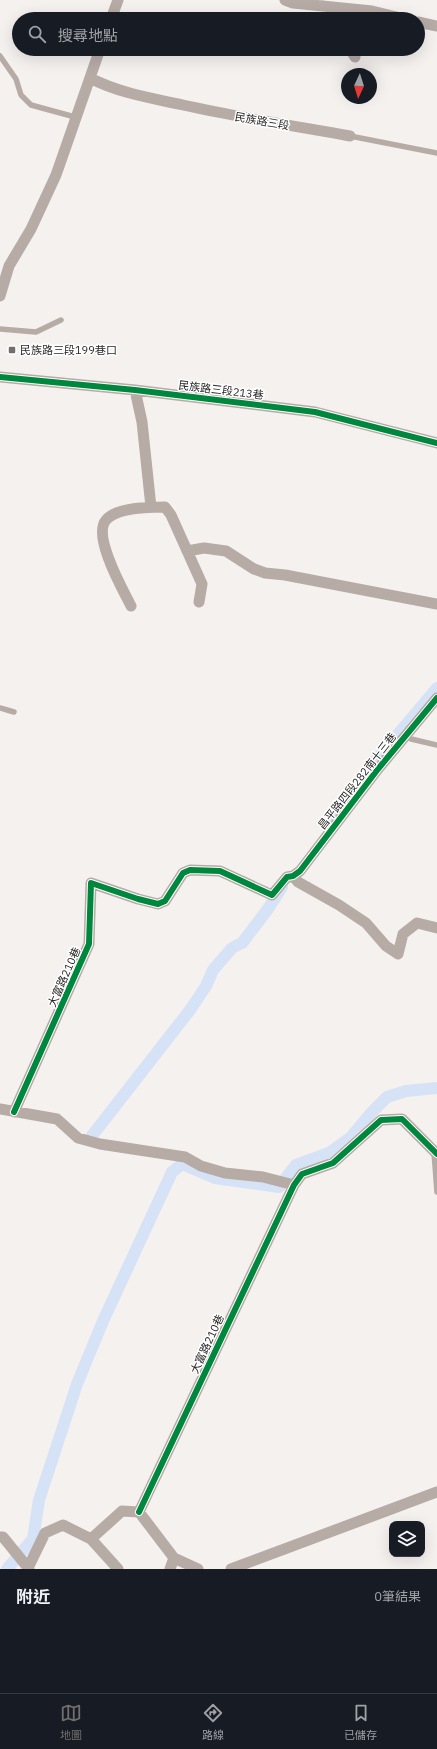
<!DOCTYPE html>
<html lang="zh-TW">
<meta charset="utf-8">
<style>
:root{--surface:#171b24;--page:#242831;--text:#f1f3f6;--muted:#9ea1a6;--line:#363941;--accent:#716e6c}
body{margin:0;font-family:"IBM Plex Sans","Noto Sans TC",sans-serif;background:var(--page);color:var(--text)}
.controls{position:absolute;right:12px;bottom:12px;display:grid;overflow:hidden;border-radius:8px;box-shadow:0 4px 16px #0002}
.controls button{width:36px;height:36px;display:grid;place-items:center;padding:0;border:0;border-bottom:1px solid var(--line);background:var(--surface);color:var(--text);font:20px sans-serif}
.compass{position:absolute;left:341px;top:68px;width:36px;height:36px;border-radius:50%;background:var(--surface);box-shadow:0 4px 16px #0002;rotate:184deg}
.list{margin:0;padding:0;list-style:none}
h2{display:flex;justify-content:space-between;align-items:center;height:52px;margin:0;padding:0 16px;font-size:17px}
h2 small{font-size:13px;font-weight:400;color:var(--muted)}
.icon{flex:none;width:22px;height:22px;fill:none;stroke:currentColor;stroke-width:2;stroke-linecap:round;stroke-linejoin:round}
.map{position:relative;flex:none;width:437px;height:1569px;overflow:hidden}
.search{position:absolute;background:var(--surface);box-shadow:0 4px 16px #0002;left:12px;right:12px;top:12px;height:44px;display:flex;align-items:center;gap:10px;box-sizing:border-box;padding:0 14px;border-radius:22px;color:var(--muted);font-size:15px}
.sheet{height:124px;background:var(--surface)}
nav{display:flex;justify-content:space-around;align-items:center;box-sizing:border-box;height:56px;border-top:1px solid var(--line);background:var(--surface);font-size:11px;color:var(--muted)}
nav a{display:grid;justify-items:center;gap:2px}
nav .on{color:var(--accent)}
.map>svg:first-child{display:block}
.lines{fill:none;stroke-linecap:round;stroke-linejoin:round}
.canal{stroke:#d6e2f6;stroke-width:12}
.lane{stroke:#b7aba6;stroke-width:5.5}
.street{stroke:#b7aba6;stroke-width:11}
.cycleway-casing{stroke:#fff;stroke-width:8}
.cycleway{stroke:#00873e;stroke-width:6}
.poi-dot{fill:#716e6c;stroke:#fff;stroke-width:1.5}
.labels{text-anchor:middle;stroke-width:3;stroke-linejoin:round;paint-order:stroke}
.street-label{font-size:11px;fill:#2a2726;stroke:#fff}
.poi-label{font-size:11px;fill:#2a2726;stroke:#fff;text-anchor:start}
</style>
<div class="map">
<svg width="437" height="1569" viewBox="0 0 437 1569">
<rect width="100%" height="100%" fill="#f5f1ef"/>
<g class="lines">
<path class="canal" d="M329,825L372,765L437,688
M91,1137L190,1010L206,986L213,970L232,948L242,943L268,909L282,887
M7,1569L33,1539L39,1500L77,1384L103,1321L172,1172L182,1164L215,1178L279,1187L296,1165L329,1153L350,1138L371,1113L387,1097L406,1091L437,1088"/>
<path class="lane" d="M0,56L16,79L21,95L31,105L75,117
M350,136L437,153
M0,329L36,332L61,320
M0,708L14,712
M406,735L411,739L437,745
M434,1152L437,1192"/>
<path class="street" d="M285,0L293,3L372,11L405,19
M323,6L331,19
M111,19L118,0
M418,22L437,26
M350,49L355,57
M90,78C119,93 151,98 183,105C238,117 294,126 350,136
M0,296L9,266L31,229L56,175L100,49
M0,377L135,390L315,412L437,443
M135,390L142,422L151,507
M187,551L204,548L226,551L254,569L265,573L285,575L437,604
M131,606C123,590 92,536 106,520C117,507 149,507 165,507L171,515L202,584L199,602
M293,876L298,882L339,905L366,923L386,946L398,954L403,934L417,923L437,928
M0,1109L57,1119L78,1138L100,1144L185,1157L201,1166L225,1173L263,1177L294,1185
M14,1112L89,944L91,883L138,899L158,904L165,901L183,873L190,870L220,871L272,895L287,877L293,876L300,871L378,769L437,698
M139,1512L294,1185L302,1174L333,1163L381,1120L402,1119L437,1154
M0,1537H3L29,1569
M91,1539L122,1511L139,1512L174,1558L198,1569
M28,1568L45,1533L63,1525L91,1539L118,1569
M170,1569L174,1558
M231,1569L437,1492"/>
<defs>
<path id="cycleway" d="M0,377L135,390L315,412L437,443
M14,1112L89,944L91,883L138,899L158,904L165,901L183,873L190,870L220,871L272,895L287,877L293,876L300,871L378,769L437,698
M139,1512L294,1185L302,1174L333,1163L381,1120L402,1119L437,1154"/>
</defs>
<use href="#cycleway" class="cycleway-casing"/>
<use href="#cycleway" class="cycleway"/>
</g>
<rect class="poi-dot" x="8" y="346" width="8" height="8" rx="2"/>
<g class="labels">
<g class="street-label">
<text transform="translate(262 121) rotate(10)" y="4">民族路三段</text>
<text transform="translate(221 390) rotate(7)" y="4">民族路三段213巷</text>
<text transform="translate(357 781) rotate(-52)" y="4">昌平路四段282南十三巷</text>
<text transform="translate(64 977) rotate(-66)" y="4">大富路210巷</text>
<text transform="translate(207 1344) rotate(-65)" y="4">大富路210巷</text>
</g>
<g class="poi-label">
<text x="20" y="354">民族路三段199巷口</text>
</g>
</g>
</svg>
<div class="controls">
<button><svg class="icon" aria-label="layers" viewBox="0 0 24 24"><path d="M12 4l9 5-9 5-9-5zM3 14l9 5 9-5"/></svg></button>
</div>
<svg class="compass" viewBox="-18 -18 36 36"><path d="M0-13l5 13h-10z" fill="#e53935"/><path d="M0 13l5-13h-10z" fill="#9ea1a6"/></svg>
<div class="search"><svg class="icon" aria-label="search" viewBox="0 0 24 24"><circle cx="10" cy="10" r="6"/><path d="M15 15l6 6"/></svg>搜尋地點</div>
</div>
<section class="sheet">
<h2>附近<small>0筆結果</small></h2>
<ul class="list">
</ul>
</section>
<nav>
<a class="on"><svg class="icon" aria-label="map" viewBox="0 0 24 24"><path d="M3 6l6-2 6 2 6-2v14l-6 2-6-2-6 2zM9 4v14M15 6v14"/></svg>地圖</a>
<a><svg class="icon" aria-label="directions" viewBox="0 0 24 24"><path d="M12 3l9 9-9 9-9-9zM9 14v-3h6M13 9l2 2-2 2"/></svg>路線</a>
<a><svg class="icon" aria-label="saved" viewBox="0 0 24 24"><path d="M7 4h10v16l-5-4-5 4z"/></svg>已儲存</a>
</nav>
